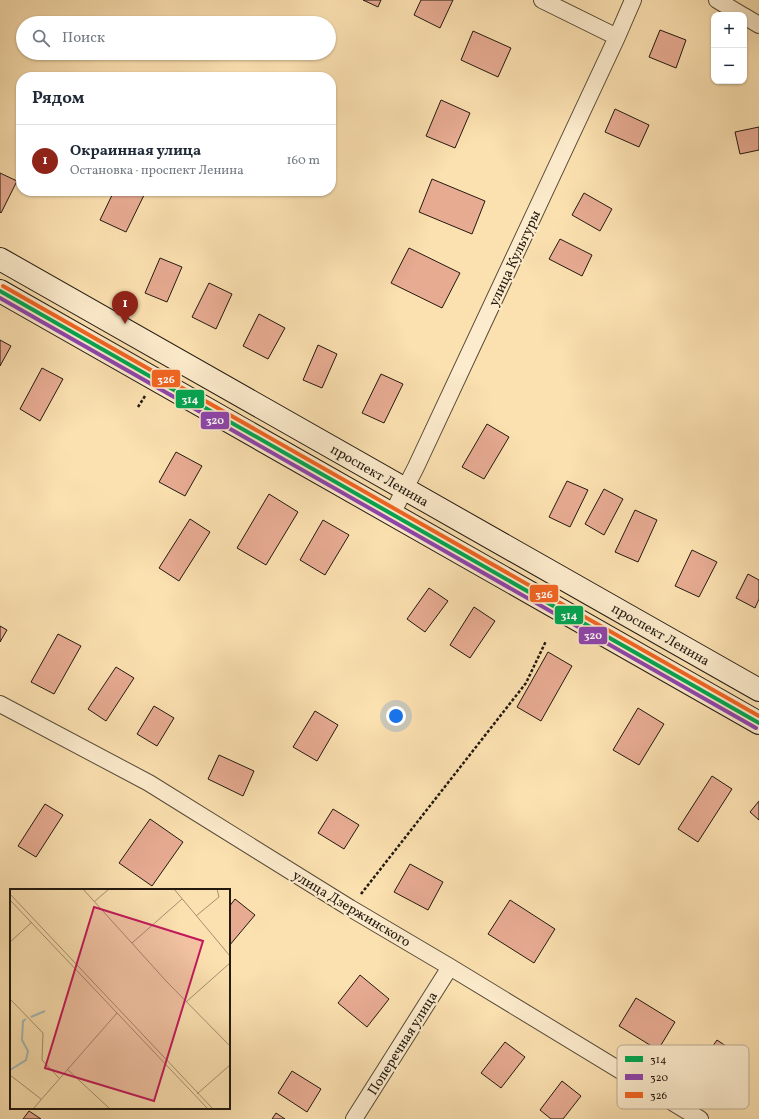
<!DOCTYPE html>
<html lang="ru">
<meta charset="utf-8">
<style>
:root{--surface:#fff;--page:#f6f6f7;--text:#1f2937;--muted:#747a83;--line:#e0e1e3;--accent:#8f2418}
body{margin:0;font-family:Vollkorn,serif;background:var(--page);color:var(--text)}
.controls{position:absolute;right:12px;top:12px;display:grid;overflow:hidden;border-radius:8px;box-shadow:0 1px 3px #0004}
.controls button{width:36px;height:36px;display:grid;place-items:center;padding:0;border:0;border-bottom:1px solid var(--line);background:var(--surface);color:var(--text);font:20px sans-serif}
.you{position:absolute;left:396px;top:716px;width:14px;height:14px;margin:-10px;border:3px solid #fff;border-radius:50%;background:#1a73e8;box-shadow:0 0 0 6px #1a73e833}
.badge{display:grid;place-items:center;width:26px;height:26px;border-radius:50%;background:var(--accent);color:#fff;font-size:13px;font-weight:700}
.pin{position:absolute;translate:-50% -33px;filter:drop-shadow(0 1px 2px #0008)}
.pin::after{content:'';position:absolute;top:21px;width:14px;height:12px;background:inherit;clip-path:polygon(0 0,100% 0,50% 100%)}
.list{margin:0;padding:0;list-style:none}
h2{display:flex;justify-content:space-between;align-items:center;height:52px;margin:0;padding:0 16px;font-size:17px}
h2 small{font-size:13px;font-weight:400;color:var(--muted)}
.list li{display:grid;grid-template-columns:26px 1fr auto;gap:12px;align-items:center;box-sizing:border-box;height:72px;padding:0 16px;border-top:1px solid var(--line)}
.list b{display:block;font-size:15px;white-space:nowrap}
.list p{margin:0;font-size:13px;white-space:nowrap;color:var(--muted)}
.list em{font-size:13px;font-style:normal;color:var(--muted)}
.icon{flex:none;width:22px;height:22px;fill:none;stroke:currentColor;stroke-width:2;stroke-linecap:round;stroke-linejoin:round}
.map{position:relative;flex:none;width:759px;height:1119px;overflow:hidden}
.search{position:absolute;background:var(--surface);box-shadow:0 1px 3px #0004;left:16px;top:16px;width:320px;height:44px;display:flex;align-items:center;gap:10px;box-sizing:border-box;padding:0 14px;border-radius:22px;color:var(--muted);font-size:15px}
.panel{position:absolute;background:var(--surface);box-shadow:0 1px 3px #0004;left:16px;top:72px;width:320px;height:124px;border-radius:16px}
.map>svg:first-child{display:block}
.building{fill:#e7ab92;stroke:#22190f}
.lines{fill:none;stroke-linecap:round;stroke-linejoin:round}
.minor-casing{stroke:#584b37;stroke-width:18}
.secondary-casing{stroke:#22190f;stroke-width:24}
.path{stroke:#22190f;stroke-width:2.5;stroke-dasharray:3 2;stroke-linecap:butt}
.minor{stroke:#fcebcc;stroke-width:16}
.secondary{stroke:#fcebcc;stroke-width:22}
.bus-1-casing{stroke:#fcebcc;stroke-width:7}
.bus-2-casing{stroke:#fcebcc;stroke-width:7}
.bus-3-casing{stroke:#fcebcc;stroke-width:7}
.bus-1{stroke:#00a651;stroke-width:4}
.bus-2{stroke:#8e44ad;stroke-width:4}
.bus-3{stroke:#f26522;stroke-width:4}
.labels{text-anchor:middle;stroke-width:4;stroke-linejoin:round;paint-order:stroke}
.street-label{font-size:14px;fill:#22190f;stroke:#fcebcc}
.inset-river{fill:none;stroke:#a4bab7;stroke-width:2}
.inset-road{fill:none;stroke:#a49070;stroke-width:1}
.view{fill:#c2185b;fill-opacity:0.15;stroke:#c2185b;stroke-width:2}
.inset-edge{fill:none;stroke:#22190f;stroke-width:2}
.key{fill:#fcebcc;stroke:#bbac93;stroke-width:1}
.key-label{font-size:11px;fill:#22190f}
.line-badge{stroke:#fcebcc;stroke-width:1.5}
.badge-label{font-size:11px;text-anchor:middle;font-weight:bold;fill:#fff}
</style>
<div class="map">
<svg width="759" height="1119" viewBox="0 0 759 1119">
<rect width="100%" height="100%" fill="#fbe0b0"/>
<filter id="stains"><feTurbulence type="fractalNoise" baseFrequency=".005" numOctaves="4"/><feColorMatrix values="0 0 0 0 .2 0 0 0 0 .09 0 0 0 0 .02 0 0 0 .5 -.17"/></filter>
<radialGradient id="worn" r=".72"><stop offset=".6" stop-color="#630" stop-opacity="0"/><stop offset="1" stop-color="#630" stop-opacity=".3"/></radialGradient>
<path class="building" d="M363,0H381L378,7Z
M421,0H453L440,28L414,15Z
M660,30L686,40L676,68L649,57Z
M473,31L511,48L498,77L461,60Z
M441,100L470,113L455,148L426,136Z
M615,109L649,125L639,147L605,132Z
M759,127V150L740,154L735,132Z
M0,173L17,181L1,213L0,212Z
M432,179L485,201L472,234L419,212Z
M114,191H146L126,232L100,220Z
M584,193L612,209L600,231L572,215Z
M560,239L592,255L582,276L549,259Z
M409,248L460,273L442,308L391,283Z
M160,258L182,267L167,302L145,293Z
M209,283L232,294L216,329L192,317Z
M259,314L285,328L268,359L243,346Z
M0,340L11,346L0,366Z
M318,345L337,354L322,388L303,380Z
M42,368L63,379L40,421L20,409Z
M381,374L403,384L384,423L362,413Z
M487,424L509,437L484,479L462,467Z
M176,452L202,466L185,496L159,482Z
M567,481L588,490L570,527L549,517Z
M604,489L623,499L604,535L585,524Z
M269,494L298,512L266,565L237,548Z
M635,510L657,520L638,562L615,552Z
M190,519L210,532L179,581L159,568Z
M323,520L349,535L325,575L300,560Z
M692,550L717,562L699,597L675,586Z
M748,574L759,580V599L755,608L736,598Z
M429,588L448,601L425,632L407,619Z
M474,607L495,621L470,658L450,645Z
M0,626L7,630L0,642Z
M58,634L81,646L54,694L31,682Z
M548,652L572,666L541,721L517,707Z
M116,667L134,678L106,721L88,709Z
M154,706L174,718L157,746L137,734Z
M638,708L664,724L639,765L613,750Z
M315,711L338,725L317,761L293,747Z
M219,755L254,771L243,796L208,779Z
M712,776L732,789L698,842L678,829Z
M759,801V820L750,812Z
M45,804L63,815L36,857L18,846Z
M333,809L359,825L344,849L318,833Z
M150,819L183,842L152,886L119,863Z
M410,864L443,882L428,910L394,892Z
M235,899L255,915L229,946V907Z
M510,900L555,929L534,963L488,934Z
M360,975L389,999L367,1027L338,1003Z
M636,998L675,1022L658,1050L619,1026Z
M717,1040L745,1059L724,1090L696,1070Z
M505,1042L525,1057L501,1088L481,1073Z
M292,1071L321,1089L307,1112L278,1093Z
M562,1081L581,1096L563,1119H551L540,1110Z
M29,1111L41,1119H23Z
M276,1113L285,1119H272Z"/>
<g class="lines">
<defs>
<path id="minor" d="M542,0L617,37
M717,0L742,15
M744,16L759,25
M392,514L416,467L617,37L633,0
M0,704L149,783L350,908L450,967L700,1119
M354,1119L450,967"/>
<path id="secondary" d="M0,259L759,690
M0,291L759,723"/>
</defs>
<use href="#minor" class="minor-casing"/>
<use href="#secondary" class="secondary-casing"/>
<path class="path" d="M138,407L145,396
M361,894L526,683L546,641"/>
<use href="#minor" class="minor"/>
<use href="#secondary" class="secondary"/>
<defs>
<path id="bus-1" d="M0,291L759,723"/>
<path id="bus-2" d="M0,298L756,728"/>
<path id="bus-3" d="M3,286L759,716"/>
</defs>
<use href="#bus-1" class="bus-1-casing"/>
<use href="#bus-2" class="bus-2-casing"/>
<use href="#bus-3" class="bus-3-casing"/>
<use href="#bus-1" class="bus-1"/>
<use href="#bus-2" class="bus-2"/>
<use href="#bus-3" class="bus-3"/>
</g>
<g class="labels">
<g class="street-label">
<text transform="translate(514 258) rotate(-65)" y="5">улица Культуры</text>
<text transform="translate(380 475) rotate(30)" y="5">проспект Ленина</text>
<text transform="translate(661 634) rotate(30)" y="5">проспект Ленина</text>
<text transform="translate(352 908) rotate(31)" y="5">улица Дзержинского</text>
<text transform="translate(402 1043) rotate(-58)" y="5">Поперечная улица</text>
</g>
</g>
<g transform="translate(10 889)">
<rect width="220" height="220" fill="#fbe0b0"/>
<path class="inset-river" d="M21,128L35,122M0,181L16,171L18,162L12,151L13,132L16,130"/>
<path class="inset-road" d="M73,0L157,93L220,157M164,0L220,67M0,5L203,220M0,11L198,220M85,12L99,0M186,27L209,8L207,0M0,53L22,33M122,54L172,10M0,110L33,144L32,171L49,189M176,113L220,74M57,180L100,220M0,186L31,210M187,205L220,176M23,220L107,124"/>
<path class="view" d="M84,18L193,52L144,212L35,179Z"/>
<rect width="220" height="220" class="inset-edge"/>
</g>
<rect x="617" y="1045" width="132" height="64" rx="6" class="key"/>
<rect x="625" y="1056" width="18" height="6" fill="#00a651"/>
<rect x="625" y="1074" width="18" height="6" fill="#8e44ad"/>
<rect x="625" y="1092" width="18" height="6" fill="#f26522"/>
<g class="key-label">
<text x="650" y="1063">314</text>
<text x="650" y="1081">320</text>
<text x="650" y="1099">326</text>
</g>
<g class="line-badge">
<rect x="151" y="369" width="30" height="19" rx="4" fill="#f26522"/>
<rect x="175" y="389" width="30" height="20" rx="4" fill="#00a651"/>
<rect x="200" y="411" width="30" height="19" rx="4" fill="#8e44ad"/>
<rect x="529" y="584" width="30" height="19" rx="4" fill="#f26522"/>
<rect x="554" y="605" width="30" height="20" rx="4" fill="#00a651"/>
<rect x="578" y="626" width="30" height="19" rx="4" fill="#8e44ad"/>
</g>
<g class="badge-label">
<text x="166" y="383">326</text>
<text x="190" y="403">314</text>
<text x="215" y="424">320</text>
<text x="544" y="598">326</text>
<text x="569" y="619">314</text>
<text x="593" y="639">320</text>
</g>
<rect width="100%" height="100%" filter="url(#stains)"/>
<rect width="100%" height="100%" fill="url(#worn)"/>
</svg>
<div class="controls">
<button>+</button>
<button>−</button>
</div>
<div class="you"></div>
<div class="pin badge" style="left:125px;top:324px">1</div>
<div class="search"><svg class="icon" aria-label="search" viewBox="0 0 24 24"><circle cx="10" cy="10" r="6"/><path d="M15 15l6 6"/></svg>Поиск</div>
<section class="panel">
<h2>Рядом<small></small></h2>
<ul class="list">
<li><span class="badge">1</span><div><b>Окраинная улица</b><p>Остановка · проспект Ленина</p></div><em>160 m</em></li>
</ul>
</section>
</div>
